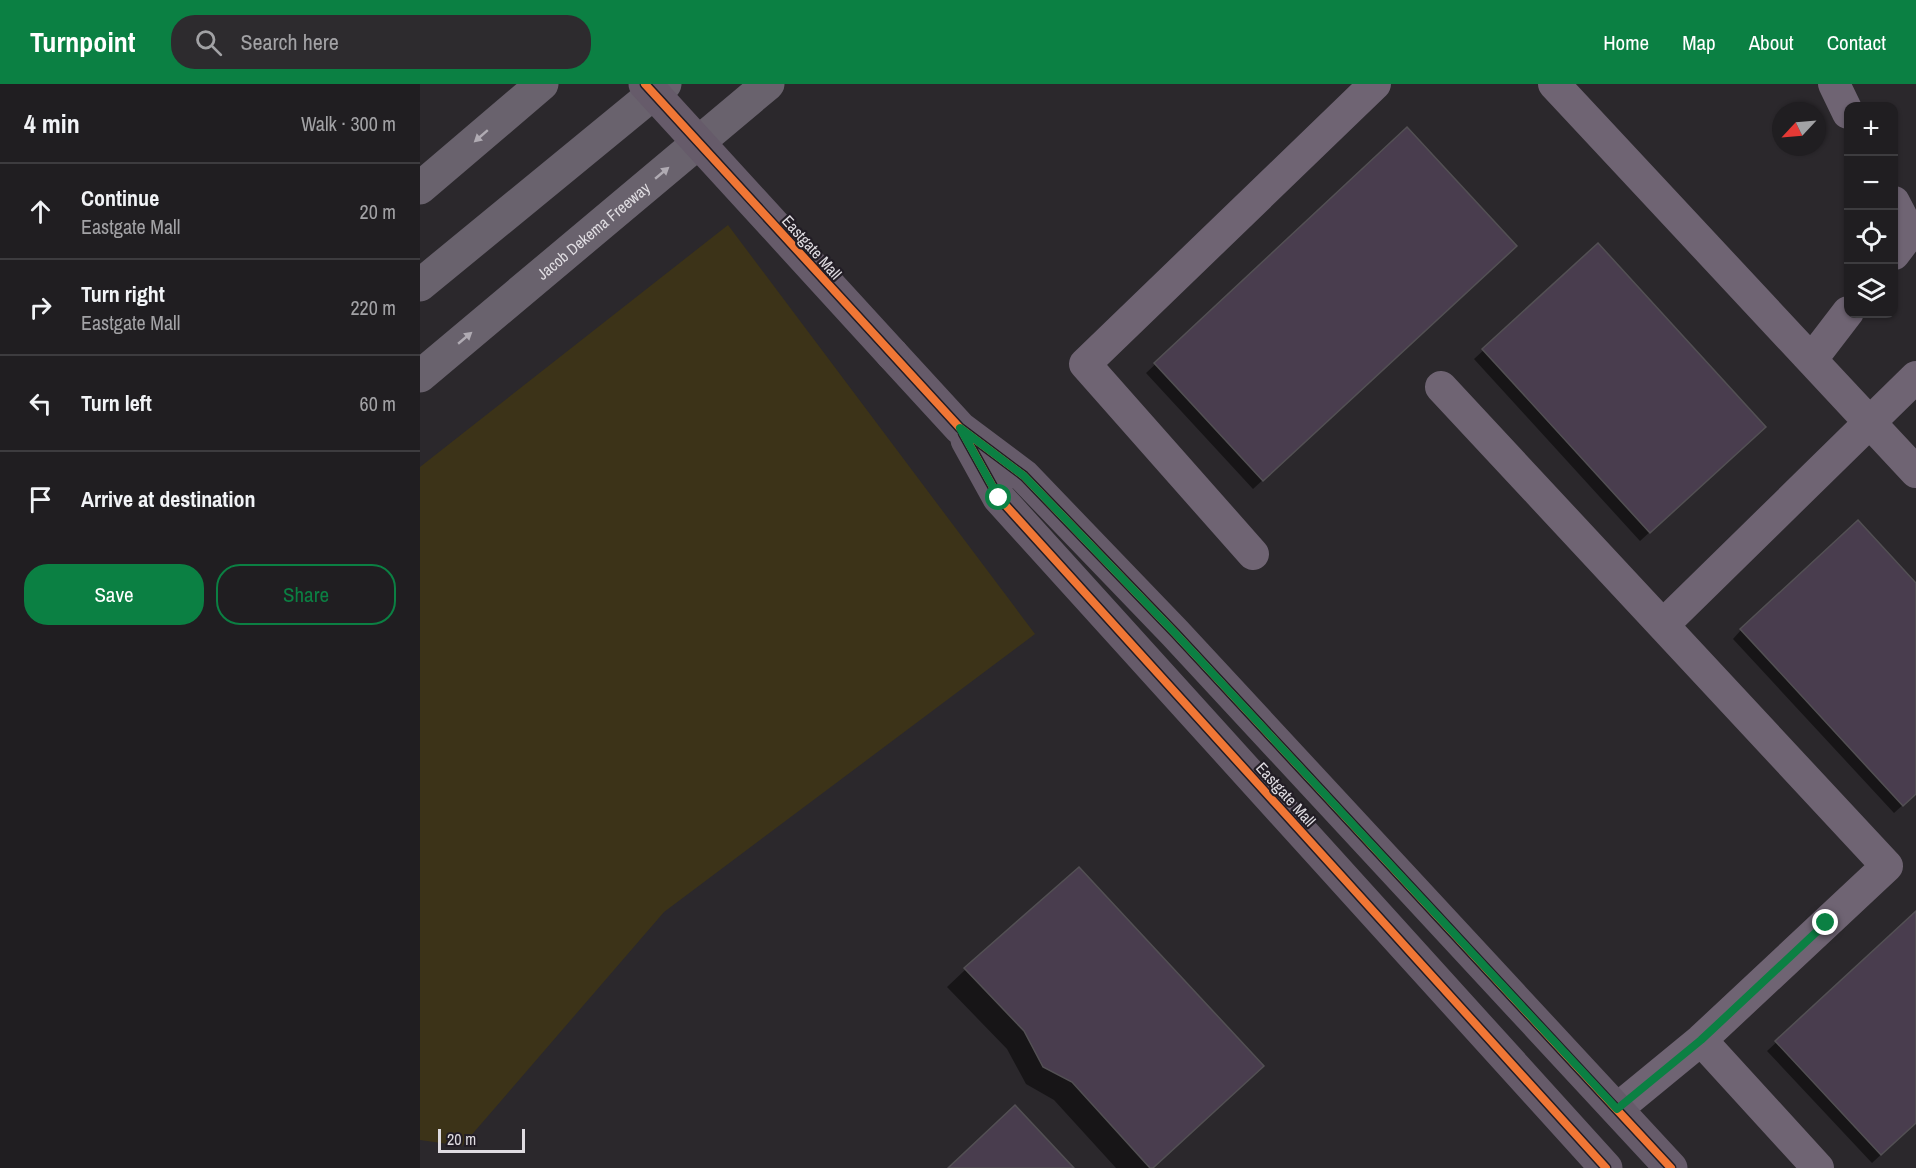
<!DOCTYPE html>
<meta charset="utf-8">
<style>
:root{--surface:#201e21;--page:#2d2b2e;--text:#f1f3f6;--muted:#a2a2a5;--line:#3d3c3f;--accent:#0b8043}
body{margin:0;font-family:"Archivo Narrow",sans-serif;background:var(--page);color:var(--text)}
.controls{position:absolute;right:18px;top:18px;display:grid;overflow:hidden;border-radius:12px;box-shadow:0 2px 4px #0004}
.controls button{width:54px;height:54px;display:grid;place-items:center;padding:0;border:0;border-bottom:2px solid var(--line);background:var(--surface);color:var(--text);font:30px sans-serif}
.compass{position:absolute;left:1352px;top:18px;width:54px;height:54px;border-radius:50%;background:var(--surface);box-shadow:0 2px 4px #0004;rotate:244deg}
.scale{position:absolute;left:18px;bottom:15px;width:87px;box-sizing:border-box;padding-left:6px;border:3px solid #dfdce1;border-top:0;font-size:16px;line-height:21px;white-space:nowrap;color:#dfdce1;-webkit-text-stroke:4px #221d25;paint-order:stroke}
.stop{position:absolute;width:18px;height:18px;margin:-14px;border:4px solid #0b8043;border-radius:50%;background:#fff}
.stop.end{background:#0b8043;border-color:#fff;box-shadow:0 2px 6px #0008}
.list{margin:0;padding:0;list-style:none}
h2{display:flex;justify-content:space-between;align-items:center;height:78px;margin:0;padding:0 24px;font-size:26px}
h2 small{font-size:20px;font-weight:400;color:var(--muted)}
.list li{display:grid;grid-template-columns:39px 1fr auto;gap:18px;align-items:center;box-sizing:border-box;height:96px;padding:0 24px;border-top:2px solid var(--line)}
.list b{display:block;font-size:22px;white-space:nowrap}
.list p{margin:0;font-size:20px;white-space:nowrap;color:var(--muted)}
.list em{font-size:20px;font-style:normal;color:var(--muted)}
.actions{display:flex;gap:12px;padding:18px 24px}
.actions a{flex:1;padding:14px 0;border:2px solid var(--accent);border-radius:24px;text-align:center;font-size:21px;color:var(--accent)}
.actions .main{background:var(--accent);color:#fff}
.icon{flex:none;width:33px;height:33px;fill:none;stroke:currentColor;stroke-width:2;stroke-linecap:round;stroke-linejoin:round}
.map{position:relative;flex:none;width:1496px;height:1084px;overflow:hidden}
header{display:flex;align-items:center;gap:36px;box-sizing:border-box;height:84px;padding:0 30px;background:var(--accent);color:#fff}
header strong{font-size:28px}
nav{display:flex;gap:33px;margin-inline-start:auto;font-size:21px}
.search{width:420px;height:54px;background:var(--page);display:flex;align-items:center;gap:15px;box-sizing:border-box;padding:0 21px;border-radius:24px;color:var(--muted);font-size:22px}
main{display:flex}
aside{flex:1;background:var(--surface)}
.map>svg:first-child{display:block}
.green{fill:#3c3318}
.shadow{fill:#0007}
.building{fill:#493d4e;stroke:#535054;stroke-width:1.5}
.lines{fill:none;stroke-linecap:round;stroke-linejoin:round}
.minor{stroke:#6f6473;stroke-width:32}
.major{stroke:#665b6a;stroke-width:33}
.highway{stroke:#69626d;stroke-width:33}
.major-bridge{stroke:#665b6a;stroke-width:33}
.cycleway-casing{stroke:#221d25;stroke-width:11}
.cycleway{stroke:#f07635;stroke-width:8}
.oneway{fill:#b0abb3}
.route{stroke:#0b8043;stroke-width:8}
.labels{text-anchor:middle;stroke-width:4.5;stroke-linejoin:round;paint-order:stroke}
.street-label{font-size:16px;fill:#dfdce1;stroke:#221d25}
</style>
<header>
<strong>Turnpoint</strong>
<div class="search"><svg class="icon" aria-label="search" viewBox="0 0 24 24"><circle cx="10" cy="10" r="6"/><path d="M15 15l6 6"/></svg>Search here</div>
<nav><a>Home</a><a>Map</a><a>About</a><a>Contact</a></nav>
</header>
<main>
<aside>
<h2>4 min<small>Walk · 300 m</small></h2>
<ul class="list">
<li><svg class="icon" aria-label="ahead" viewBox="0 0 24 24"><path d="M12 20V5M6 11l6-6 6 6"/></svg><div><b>Continue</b><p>Eastgate Mall</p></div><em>20 m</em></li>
<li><svg class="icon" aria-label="right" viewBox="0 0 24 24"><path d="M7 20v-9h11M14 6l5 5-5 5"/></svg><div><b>Turn right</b><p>Eastgate Mall</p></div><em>220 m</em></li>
<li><svg class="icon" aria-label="left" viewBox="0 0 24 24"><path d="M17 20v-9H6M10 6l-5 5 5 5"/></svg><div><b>Turn left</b></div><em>60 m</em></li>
<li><svg class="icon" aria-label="arrive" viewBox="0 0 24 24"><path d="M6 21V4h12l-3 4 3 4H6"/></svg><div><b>Arrive at destination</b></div></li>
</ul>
<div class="actions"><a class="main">Save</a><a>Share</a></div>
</aside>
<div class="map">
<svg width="1496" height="1084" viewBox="0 0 1496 1084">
<rect width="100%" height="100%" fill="#2b282c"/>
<path class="green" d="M308,141L615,550L244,828L42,1062L0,1056V383Z"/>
<path class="shadow" d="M987,45L1086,171L833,405L726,289Z
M1178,161L1335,352L1220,457L1054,275Z
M1321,546L1496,709L1474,729L1313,555Z
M659,785L732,1084H696L634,1016L606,1000L587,965L527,903L545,886Z
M1496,829V1038L1452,1079L1347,967Z"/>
<path class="building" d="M987,43L1097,162L843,397L734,279Z
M1178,159L1346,343L1230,449L1062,265Z
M1438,436L1496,499V710L1483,722L1320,545Z
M659,783L844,982L733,1084H730L652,998L623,983L604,947L544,884Z
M1496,827V1039L1461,1071L1355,957Z
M595,1021L654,1084H528Z"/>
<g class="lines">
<path class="minor" d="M1134,0L1496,388
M1414,0L1428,29
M1474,118L1490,149L1474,170
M1392,275L1428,228
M1021,303L1467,782L1281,956L1197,1025
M833,470L665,280L955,0
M1243,541L1496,293
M1281,956L1398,1084"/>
<path class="major" d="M472,270L540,344L604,392L755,549L1251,1084
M547,356L579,414L1186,1084"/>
<g class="highway">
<path d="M0,104L122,0"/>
<path d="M0,201L245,0"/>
<path id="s1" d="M0,292L348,0"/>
</g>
<path class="major-bridge" d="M225,0L472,270"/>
<defs>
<path id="cycleway" d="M225,0L540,344L604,392L755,549L1251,1084
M543,349L579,414L1186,1084"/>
</defs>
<use href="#cycleway" class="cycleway-casing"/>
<use href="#cycleway" class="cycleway"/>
</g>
<defs><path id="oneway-solid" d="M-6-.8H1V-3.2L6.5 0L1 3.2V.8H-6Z" transform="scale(1.5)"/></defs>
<g class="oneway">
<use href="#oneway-solid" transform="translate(61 52) rotate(139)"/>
<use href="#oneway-solid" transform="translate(242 89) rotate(-40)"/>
<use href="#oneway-solid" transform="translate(45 254) rotate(-40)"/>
</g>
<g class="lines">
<path class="route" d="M579,414L540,344L604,392L755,549L1197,1025L1281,956L1406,839"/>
</g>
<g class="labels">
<g class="street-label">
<text dy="6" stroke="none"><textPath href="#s1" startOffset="226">Jacob Dekema Freeway</textPath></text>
<text transform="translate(392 163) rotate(48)" y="6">Eastgate Mall</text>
<text transform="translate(866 710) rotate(48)" y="6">Eastgate Mall</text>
</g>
</g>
</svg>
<div class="controls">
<button>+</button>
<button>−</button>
<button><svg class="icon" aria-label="locate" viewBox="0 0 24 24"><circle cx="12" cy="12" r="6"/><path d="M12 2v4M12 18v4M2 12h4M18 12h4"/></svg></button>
<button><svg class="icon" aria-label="layers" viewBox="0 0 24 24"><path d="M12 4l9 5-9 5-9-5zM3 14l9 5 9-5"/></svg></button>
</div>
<svg class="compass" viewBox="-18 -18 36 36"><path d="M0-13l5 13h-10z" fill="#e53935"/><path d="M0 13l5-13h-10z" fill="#a2a2a5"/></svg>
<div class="scale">20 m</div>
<div class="stop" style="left:579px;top:414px"></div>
<div class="stop end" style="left:1406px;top:839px"></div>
</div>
</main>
